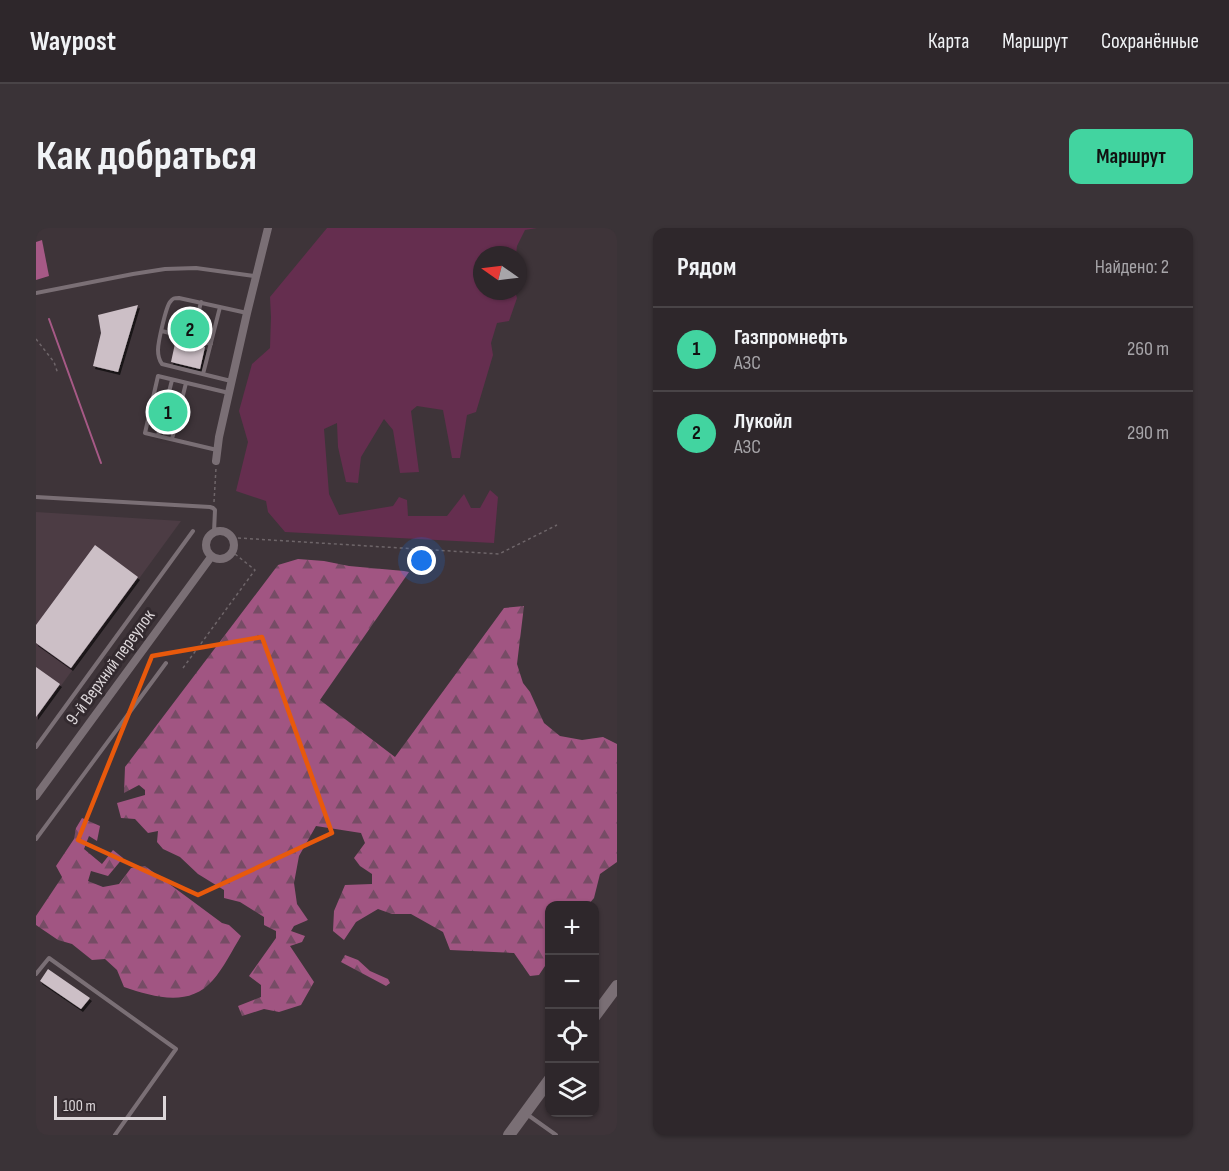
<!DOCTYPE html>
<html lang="ru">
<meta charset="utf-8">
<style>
:root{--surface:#2e272b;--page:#3a3337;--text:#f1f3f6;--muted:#a7a5a9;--line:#494447;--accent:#42d4a0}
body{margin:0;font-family:"Sofia Sans Condensed",sans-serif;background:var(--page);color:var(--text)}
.controls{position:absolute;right:18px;bottom:18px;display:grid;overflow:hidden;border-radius:12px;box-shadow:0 2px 4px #0004}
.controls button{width:54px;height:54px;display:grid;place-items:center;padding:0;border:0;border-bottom:2px solid var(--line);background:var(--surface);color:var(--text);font:30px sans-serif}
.compass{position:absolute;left:437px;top:18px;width:54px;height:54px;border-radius:50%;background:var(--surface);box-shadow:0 2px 4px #0004;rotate:284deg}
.scale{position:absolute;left:18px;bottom:15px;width:112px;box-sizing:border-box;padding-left:6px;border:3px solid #dcd6d9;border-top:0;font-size:16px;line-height:21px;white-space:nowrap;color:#dcd6d9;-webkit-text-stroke:4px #332a2f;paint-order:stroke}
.you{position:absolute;left:386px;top:333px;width:21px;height:21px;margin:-15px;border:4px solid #fff;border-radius:50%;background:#1a73e8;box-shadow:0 0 0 9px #1a73e833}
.badge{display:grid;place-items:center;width:39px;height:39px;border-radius:50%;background:var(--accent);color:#111;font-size:20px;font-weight:700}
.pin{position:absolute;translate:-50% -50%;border:3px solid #fff;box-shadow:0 2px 6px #0006}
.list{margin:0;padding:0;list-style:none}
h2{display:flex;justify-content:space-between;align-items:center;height:78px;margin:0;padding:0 24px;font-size:26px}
h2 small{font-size:20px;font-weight:400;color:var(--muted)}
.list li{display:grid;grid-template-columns:39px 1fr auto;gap:18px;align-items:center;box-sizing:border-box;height:84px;padding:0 24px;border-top:2px solid var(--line)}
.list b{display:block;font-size:22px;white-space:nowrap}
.list p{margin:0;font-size:20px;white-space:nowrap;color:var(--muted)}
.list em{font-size:20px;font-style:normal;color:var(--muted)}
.icon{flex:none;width:33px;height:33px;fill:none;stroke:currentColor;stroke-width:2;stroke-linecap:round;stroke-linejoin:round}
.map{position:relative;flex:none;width:581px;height:907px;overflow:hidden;border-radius:12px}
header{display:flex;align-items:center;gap:36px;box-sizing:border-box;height:84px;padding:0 30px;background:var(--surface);border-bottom:2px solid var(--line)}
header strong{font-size:28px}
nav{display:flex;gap:33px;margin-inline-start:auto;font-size:21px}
.intro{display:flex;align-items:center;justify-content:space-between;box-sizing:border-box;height:144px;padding:0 36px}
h1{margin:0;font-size:42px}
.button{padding:15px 27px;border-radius:12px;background:var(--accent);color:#111;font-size:21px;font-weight:700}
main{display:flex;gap:36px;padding:0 36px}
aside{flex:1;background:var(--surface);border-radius:12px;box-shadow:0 2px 4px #0004}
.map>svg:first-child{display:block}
.built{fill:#4c3c44}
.grass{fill:#652e4f}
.forest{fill:url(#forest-firs)}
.water{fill:#a65986}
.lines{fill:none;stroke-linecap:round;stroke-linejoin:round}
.stream{stroke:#a65986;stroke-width:2}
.building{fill:#ccbfc6;filter:url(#shadow)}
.path{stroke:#6e6569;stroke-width:1.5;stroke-dasharray:3 3;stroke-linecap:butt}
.lane{stroke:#7a6f75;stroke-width:4}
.street{stroke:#7a6f75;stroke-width:8}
.secondary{stroke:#7a6f75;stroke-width:12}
.marked{fill:none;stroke:#e8590c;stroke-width:4.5;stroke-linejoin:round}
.labels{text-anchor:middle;stroke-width:6;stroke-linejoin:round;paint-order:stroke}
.street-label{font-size:18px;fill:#dcd6d9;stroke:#332a2f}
</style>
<header>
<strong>Waypost</strong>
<nav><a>Карта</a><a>Маршрут</a><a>Сохранённые</a></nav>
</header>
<div class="intro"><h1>Как добраться</h1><a class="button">Маршрут</a></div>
<main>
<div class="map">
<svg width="581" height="907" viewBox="0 0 581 907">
<defs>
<pattern id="forest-firs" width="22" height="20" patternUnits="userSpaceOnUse" patternTransform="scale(1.5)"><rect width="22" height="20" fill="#a15582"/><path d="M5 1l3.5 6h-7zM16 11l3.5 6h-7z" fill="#764c65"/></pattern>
<filter id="shadow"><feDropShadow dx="2" dy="3" stdDeviation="0" flood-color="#0009"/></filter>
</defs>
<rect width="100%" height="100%" fill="#3e3439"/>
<path class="built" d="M0,284L145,293L0,492Z"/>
<path class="grass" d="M291,0H501L489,2L481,18L480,27H446V63H479L481,70L473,93L461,95L455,115L457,127L440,184L431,187L424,230H416L407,182L381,178L375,183L383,244L364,245L357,202L348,191L325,229L322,255L310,254L302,219L301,195L288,201L293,266L303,287L357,278L363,269L371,272L372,288H411L428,266L435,280H444L454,262L462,269L458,315L249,304L232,284L230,273L200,263L212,214L203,183L216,136L234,120L235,89L234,69Z"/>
<path class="forest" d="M262,331L288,333L313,338L368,343L373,344L284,472L359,529L468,380L488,378L481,436L487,455L494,464L508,495L524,508L546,512L567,509L581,516V634L564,646L558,670L552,677L514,678L513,732L503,747L494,748L478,725L414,722L407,704L375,686H356L342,681L320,694L308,712L297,703L298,683L309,657L336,656V646L324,638L318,630L329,615L325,605L280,598L263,628L258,655L261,676L272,692L258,698L255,703L269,708L266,714L254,718L278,754L265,777L243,784L228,781L206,788L202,778L225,769V757L213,748L240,710V703L228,697V689L204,674L188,670V662L162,646L144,629L127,621L121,614L122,603L112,605L99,591L85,590L81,575L109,567V562L103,557L88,565L89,539L242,337Z
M46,590L64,598L61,613L53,608L48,621L66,636L77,622L87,630L72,648L55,643L52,653L67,659L83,656L95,640L109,638L186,695L193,697L205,708C197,721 187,741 177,752C153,780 118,769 88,759L81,742L69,731L56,732L36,716L22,712L0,697V688L26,649L20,638L38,611L40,600Z
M309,727L322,732L334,743L352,751L354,755L350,758L305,734Z"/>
<path class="water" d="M6,12L13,48L0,52V14Z"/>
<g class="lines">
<path class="stream" d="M13,91L65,235"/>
</g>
<path class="building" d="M102,77L82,144L57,138L65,105L62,87Z
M140,92L156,95L153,106L138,102Z
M164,97L174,100L171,111L161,108Z
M140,111L169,119L164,141L135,134Z
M59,317L102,349L35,440L0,415V397Z
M0,439L24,456L0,489Z
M12,741L54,770L45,781L4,753Z"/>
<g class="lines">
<path class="path" d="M0,111L18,134L22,146
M178,274L180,240
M202,310L463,326L521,297
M147,440L219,342L199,326"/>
<path class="lane" d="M0,65L97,46L129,41L160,40L218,48
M126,103L175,116
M156,111L165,74
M167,146L184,79
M195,153L126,136C123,132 122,128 122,122C122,114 130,79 134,74C137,70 138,70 143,70L211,85
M122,208L136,152
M136,211L150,155
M181,222L109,205L122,148L193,165
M0,269L174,279L177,280L179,282L178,304
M0,519L157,303
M0,611L130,435
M0,746L13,730L140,821L79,907
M492,887L520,907"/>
<path class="street" d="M180,233L183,209L211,85L232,0
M170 317a14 14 0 1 1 28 0a14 14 0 1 1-28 0Z
M0,568L175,329"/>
<path class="secondary" d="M558,789L581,758
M473,907L514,851"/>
</g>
<path class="marked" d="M226,409L296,605L162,667L42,612L116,428Z"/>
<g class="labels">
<g class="street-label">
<text transform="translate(74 439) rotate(-54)" y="6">9-й Верхний переулок</text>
</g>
</g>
</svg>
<div class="controls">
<button>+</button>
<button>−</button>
<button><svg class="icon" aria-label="locate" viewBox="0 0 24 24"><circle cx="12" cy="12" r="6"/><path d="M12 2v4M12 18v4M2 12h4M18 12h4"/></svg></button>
<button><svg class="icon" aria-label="layers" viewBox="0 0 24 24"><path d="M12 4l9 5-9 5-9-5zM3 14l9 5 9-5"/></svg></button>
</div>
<svg class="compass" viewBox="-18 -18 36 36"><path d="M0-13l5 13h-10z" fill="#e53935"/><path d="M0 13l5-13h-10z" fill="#a7a5a9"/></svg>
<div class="scale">100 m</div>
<div class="you"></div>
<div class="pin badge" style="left:132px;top:184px">1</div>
<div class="pin badge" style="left:154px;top:101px">2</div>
</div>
<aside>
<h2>Рядом<small>Найдено: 2</small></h2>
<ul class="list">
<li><span class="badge">1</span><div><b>Газпромнефть</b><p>АЗС</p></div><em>260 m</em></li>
<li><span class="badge">2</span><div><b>Лукойл</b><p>АЗС</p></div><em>290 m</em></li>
</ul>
</aside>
</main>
